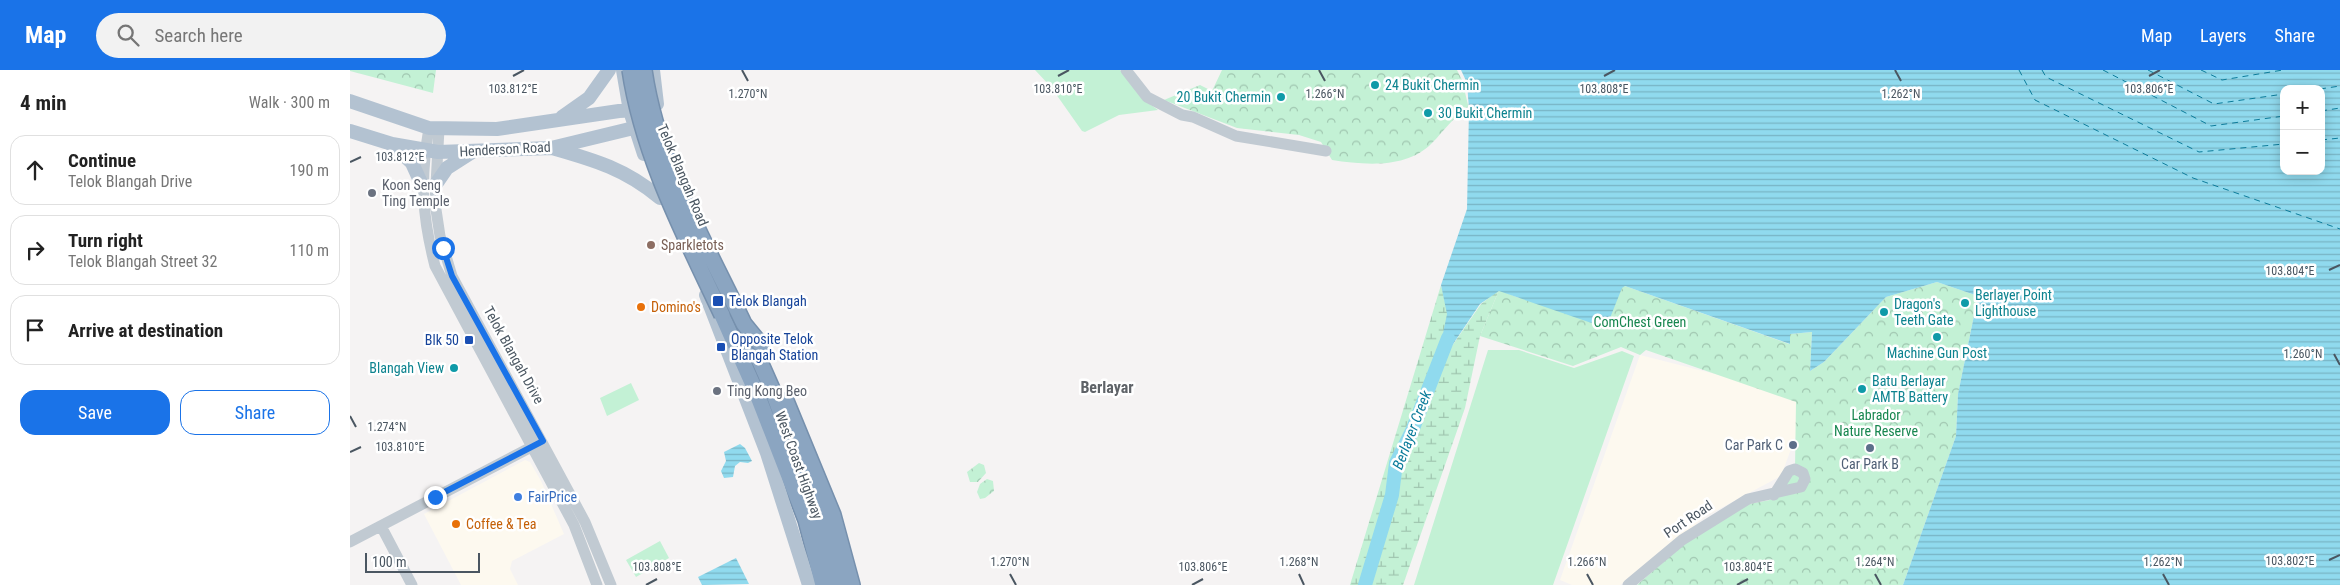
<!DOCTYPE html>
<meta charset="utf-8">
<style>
:root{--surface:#fff;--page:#f2f2f2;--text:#222;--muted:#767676;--line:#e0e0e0;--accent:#1a73e8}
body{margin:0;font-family:"Roboto Condensed",sans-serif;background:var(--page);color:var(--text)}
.controls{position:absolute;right:15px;top:15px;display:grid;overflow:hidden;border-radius:10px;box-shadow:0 2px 12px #0003}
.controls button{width:45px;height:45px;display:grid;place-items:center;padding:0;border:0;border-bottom:1px solid var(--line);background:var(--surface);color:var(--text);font:25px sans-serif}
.scale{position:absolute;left:15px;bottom:12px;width:115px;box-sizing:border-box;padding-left:5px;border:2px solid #4a5661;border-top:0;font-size:14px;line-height:18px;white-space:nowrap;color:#4a5661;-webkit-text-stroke:4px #fff;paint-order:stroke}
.stop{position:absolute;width:15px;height:15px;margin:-11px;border:4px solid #1a73e8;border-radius:50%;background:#fff}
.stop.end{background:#1a73e8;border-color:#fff;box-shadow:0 1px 5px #0008}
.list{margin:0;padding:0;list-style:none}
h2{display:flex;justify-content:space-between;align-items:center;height:65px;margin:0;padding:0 20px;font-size:21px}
h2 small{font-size:16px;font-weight:400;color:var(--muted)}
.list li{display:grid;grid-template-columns:32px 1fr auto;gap:15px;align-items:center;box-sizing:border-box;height:70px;margin:0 10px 10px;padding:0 10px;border:1px solid var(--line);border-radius:15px}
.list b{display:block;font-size:19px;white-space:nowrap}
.list p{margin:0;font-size:16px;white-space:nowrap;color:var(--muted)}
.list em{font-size:16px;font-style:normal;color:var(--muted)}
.actions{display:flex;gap:10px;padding:15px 20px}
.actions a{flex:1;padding:11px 0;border:1px solid var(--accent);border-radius:15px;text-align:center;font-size:18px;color:var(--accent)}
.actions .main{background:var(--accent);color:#fff}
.icon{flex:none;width:28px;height:28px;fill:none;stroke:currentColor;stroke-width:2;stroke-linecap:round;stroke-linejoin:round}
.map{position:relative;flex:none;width:1990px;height:515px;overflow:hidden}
header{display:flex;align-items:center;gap:30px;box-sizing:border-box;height:70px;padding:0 25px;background:var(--accent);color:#fff}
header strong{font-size:24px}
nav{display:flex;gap:28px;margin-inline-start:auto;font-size:18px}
.search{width:350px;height:45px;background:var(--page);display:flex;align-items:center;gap:12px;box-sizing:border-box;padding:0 18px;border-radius:28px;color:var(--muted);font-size:19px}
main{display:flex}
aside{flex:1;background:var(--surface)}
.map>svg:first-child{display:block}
.commercial{fill:#fdf9ef}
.green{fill:#c3f1d5}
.forest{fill:url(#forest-crowns)}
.wetland{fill:url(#wetland-marsh)}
.water{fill:url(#water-rules);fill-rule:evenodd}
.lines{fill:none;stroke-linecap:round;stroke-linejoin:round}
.river{stroke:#90daee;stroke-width:14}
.ferry{stroke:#0c7c9b;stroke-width:1;stroke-dasharray:6 5;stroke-linecap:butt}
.highway-casing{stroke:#7690ad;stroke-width:18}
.minor{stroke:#c1cad2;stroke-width:11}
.major{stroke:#b3c2d1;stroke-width:14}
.highway{stroke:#8ba5c1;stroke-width:15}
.highway-bridge-casing{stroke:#7690ad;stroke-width:18;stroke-linecap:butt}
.highway-bridge{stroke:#8ba5c1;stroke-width:15}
.route{stroke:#1a73e8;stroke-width:6}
.ticks{fill:none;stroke:#4a5661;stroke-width:2}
.culture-dot{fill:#0f9aa8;stroke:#fff;stroke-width:2}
.worship-dot{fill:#6b7280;stroke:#fff;stroke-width:2}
.education-dot{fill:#8d6e63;stroke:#fff;stroke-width:2}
.transit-dot{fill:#1a4fb4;stroke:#fff;stroke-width:2}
.food-dot{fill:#e8710a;stroke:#fff;stroke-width:2}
.service-dot{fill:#5c6f8a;stroke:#fff;stroke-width:2}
.shop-dot{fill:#3f7fe0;stroke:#fff;stroke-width:2}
.labels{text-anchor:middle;stroke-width:5;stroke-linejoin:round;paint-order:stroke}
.culture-label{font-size:14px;fill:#0d838f;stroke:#fff;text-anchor:start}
.street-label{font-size:14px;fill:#4a5661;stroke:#fff}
.worship-label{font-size:14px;fill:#5b616d;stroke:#fff;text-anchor:start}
.education-label{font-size:14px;fill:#785e54;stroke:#fff;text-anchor:start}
.transit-label{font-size:14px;fill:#164399;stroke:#fff;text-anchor:start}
.food-label{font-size:14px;fill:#c56008;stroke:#fff;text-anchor:start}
.park-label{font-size:14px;fill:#17864f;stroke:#fff}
.service-label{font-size:14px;fill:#4e5e75;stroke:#fff;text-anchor:end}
.shop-label{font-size:14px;fill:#366cbe;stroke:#fff;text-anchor:start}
.water-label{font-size:15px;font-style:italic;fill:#0c7c9b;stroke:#fff}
.quarter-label{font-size:16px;font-weight:bold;fill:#5f6368;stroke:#fff}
.ticks-label{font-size:12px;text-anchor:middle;fill:#4a5661;stroke:#fff;stroke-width:5;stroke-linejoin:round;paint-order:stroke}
</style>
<header>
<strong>Map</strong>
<div class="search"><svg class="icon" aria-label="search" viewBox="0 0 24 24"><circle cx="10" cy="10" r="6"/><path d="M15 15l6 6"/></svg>Search here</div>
<nav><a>Map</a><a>Layers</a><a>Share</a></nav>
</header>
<main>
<aside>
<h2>4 min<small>Walk · 300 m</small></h2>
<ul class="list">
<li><svg class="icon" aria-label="ahead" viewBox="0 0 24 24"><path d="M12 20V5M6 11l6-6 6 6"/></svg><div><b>Continue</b><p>Telok Blangah Drive</p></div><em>190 m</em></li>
<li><svg class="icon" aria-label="right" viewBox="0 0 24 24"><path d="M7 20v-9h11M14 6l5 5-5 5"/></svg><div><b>Turn right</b><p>Telok Blangah Street 32</p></div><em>110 m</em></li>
<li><svg class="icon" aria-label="arrive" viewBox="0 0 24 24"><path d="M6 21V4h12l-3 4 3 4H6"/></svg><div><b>Arrive at destination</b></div></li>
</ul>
<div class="actions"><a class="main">Save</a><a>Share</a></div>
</aside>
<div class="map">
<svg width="1990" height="515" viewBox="0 0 1990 515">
<defs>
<pattern id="forest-crowns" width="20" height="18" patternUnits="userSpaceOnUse" patternTransform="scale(1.25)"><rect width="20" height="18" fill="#c3f1d5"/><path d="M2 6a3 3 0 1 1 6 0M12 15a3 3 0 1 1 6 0" fill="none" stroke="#a0c6b0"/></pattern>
<pattern id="wetland-marsh" width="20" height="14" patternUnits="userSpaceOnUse" patternTransform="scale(1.25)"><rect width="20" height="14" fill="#c3f1d5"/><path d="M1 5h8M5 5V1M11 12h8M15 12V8" fill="none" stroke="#a0c6b0"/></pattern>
<pattern id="water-rules" width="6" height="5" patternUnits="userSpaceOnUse" patternTransform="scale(1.25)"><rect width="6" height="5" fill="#90daee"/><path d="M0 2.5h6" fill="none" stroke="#78b4c4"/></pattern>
</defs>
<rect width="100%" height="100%" fill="#f5f3f3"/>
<path class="commercial" d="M1290,285L1460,328L1431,406L1356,446L1270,515H1222L1210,510Z
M175,390L180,392L191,411L214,464L162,491L160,499L168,515H111L74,444Z"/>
<path class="green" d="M685,0H770L793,29L808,40L769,45L735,62L732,61L701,17Z
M1138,280H1169L1224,298L1272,281L1284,286L1203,515H1064Z
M281,313L289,330L257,346L250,328Z
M310,471L319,488L286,507L276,490Z"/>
<path class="forest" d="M86,0L83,23L0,1V0Z
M872,0H1107L1112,10L1119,39C1102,47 1095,60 1082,73C1057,99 1015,95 982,90L971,72L949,65L887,58L814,30L850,15L862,21Z
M1587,212L1628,226L1608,324L1606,366L1553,515H1287L1334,474L1399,434L1425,429L1445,399L1446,332L1296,280L1290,285L1271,277L1223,296L1130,266L1149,220L1169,228L1275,216L1439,274L1440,264L1462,262L1460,301L1474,292L1536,227Z
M629,393L634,395L636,403L628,412H620L617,402Z
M637,409L643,411L644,421L635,428L630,429L627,422L630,414Z"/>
<path class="wetland" d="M1091,215L1098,244L1089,282L1095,286L1131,234L1149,220L1130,266L1115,338L1053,515H1000Z"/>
<path class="water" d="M1111,0H1990V515H1553L1606,366L1608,324L1628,226L1587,212L1536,227L1474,292L1460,301L1462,262L1440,264V274L1275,216L1272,218L1256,258L1149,221L1130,234L1095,286L1089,283L1097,244L1091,215L1117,139L1119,39L1117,13ZM1934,19H1971V101H1934Z
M390,374L395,378L402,391L398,393L390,392L385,396L383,407L374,408L371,401L376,391L374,382Z
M386,488L399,514L352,515L348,507Z"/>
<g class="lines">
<path class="river" d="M1015,515L1042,425L1046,393L1062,361L1098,268"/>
<path class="ferry" d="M1669,0L1685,30L1843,108L1990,159
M1692,0L1696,7L1849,82L1934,74
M1753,0L1861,56L1934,46
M1798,0L1864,34L1934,24
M1851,0L1872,10L1933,0
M1970,19L1990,16
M1971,41L1990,38
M1971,70L1990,68"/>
<defs>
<path id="highway" d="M372,245L407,324L456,450L473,515
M396,260L422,319L468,446L487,515
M436,331L483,445L502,515"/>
</defs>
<use href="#highway" class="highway-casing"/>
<path class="minor" d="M776,0L797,27L832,45L843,47L886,66L976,81
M79,58C70,110 72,146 85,196L224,455L247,515
M89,59L85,133L90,166L102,206L235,452L261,515
M31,456L62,515
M0,472L189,373
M1278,515L1332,470L1398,429L1451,417L1455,409L1453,403L1445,399L1439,401L1424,425"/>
<path class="major" d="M273,0L280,41L294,84
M303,0L307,34
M0,31L79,58L147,59L269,41L289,40
M212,47L239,28L259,0
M0,61L42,74L88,82L201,78L292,56
M44,76L62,93L72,115
M202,78C244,90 276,99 310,128
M86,114L97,98L122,82
M356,225L417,383L459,515"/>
<use href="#highway" class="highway"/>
<defs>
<path id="highway-bridge" d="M280,0C293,87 335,166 372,245
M294,0C307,91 355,172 394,254L412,276"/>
</defs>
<use href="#highway-bridge" class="highway-bridge-casing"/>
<use href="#highway-bridge" class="highway-bridge"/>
</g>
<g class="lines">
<path class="route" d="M85,427L193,371L102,206L93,178"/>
</g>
<path class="ticks" d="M392,0L398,11M969,0L975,11M1545,0L1551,11M163,6L174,0M708,6L719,0M1254,6L1265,0M1799,6L1810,0M0,92L11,87M1979,200L1990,195M1984,284L1990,295M0,346L6,357M0,382L11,377M1979,490L1990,485M660,504L666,515M949,504L954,515M1237,504L1243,515M1525,504L1531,515M1813,504L1819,515M296,515L307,509M842,515L853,509M1387,515L1398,509"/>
<g class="culture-dot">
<circle cx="1025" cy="15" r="5"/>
<circle cx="931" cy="27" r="5"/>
<circle cx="1078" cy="43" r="5"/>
<circle cx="1615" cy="233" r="5"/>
<circle cx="1534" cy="242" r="5"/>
<circle cx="1587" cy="267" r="5"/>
<circle cx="104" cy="298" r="5"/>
<circle cx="1512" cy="319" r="5"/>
</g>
<g class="worship-dot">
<circle cx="22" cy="123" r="5"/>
<circle cx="367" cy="321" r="5"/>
</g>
<circle class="education-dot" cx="301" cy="175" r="5"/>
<g class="transit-dot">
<rect x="362" y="225" width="12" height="12" rx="2.5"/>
<rect x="114" y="265" width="10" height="10" rx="2.5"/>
<rect x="366" y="272" width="10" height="10" rx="2.5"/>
</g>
<g class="food-dot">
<circle cx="291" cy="237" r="5"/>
<circle cx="106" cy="454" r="5"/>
</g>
<g class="service-dot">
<circle cx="1443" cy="375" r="5"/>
<circle cx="1520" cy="378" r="5"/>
</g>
<circle class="shop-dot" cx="168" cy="427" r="5"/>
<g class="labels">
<g class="culture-label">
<text x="1035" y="20">24 Bukit Chermin</text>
<text x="921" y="32" text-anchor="end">20 Bukit Chermin</text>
<text x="1088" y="48">30 Bukit Chermin</text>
<text x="1625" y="230">Berlayer Point<tspan x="1625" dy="16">Lighthouse</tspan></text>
<text x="1544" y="239">Dragon's<tspan x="1544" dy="16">Teeth Gate</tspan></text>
<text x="1587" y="288" text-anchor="middle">Machine Gun Post</text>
<text x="94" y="303" text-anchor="end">Blangah View</text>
<text x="1522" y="316">Batu Berlayar<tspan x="1522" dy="16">AMTB Battery</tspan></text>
</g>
<g class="street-label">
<text transform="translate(155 79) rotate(-3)" y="5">Henderson Road</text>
<text transform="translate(333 105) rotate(67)" y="5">Telok Blangah Road</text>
<text transform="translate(164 285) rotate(61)" y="5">Telok Blangah Drive</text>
<text transform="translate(449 395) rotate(70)" y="5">West Coast Highway</text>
<text transform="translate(1338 449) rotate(-34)" y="5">Port Road</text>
</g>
<g class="worship-label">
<text x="32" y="120">Koon Seng<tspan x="32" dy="16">Ting Temple</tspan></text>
<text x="377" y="326">Ting Kong Beo</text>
</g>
<g class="education-label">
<text x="311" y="180">Sparkletots</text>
</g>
<g class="transit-label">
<text x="379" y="236">Telok Blangah</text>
<text x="381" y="274">Opposite Telok<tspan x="381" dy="16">Blangah Station</tspan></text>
<text x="109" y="275" text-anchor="end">Blk 50</text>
</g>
<g class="food-label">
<text x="301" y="242">Domino's</text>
<text x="116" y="459">Coffee &amp; Tea</text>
</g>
<g class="park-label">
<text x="1290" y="257">ComChest Green</text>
<text x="1526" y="350">Labrador<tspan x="1526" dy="16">Nature Reserve</tspan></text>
</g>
<g class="service-label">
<text x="1433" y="380">Car Park C</text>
<text x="1520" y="399" text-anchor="middle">Car Park B</text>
</g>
<g class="shop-label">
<text x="178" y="432">FairPrice</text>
</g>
<g class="water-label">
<text transform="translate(1062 360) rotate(-69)" y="5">Berlayer Creek</text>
</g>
<g class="quarter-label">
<text x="757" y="323">Berlayar</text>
</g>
</g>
<g class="ticks-label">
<text x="163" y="23">103.812°E</text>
<text x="1254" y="23">103.808°E</text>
<text x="1799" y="23">103.806°E</text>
<text x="708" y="23">103.810°E</text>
<text x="398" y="28">1.270°N</text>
<text x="975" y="28">1.266°N</text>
<text x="1551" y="28">1.262°N</text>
<text x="50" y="91">103.812°E</text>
<text x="1940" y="205">103.804°E</text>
<text x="1953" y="288">1.260°N</text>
<text x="37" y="361">1.274°N</text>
<text x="50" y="381">103.810°E</text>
<text x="1940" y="495">103.802°E</text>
<text x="660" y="496">1.270°N</text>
<text x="949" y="496">1.268°N</text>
<text x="1237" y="496">1.266°N</text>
<text x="1525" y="496">1.264°N</text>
<text x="1813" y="496">1.262°N</text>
<text x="307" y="501">103.808°E</text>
<text x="853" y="501">103.806°E</text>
<text x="1398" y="501">103.804°E</text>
</g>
</svg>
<div class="controls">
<button>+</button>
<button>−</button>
</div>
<div class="scale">100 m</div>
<div class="stop" style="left:93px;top:178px"></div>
<div class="stop end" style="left:85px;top:427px"></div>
</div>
</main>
